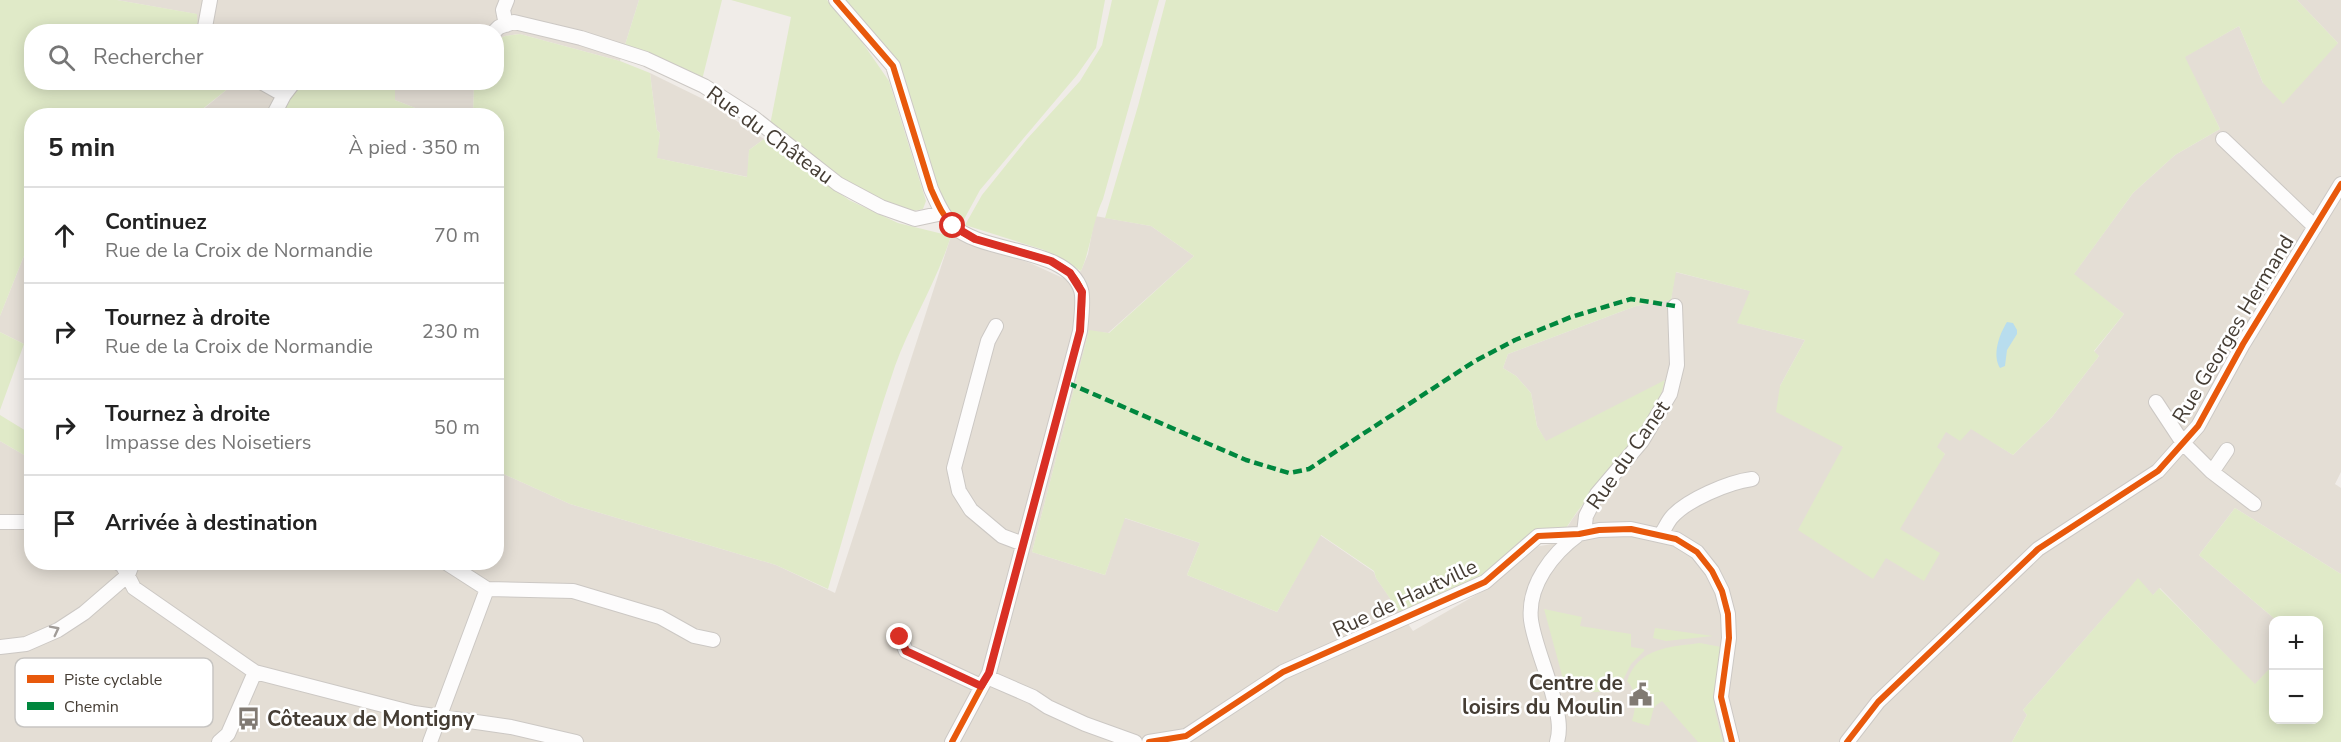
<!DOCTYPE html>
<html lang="fr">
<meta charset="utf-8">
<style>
:root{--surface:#fff;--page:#f2f2f2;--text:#222;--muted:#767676;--line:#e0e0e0}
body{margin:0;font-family:"Nunito Sans",sans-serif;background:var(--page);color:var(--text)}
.controls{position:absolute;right:18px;bottom:18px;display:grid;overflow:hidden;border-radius:12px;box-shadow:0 3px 15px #0003}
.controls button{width:54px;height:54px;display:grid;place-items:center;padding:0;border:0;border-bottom:2px solid var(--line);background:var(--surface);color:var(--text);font:30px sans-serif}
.stop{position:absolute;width:18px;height:18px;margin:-14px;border:4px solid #d93025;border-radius:50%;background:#fff}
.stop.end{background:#d93025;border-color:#fff;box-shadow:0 2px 6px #0008}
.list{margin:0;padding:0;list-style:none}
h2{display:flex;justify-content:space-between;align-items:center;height:78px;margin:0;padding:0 24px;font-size:26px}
h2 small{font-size:20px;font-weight:400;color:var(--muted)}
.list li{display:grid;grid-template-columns:39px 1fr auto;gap:18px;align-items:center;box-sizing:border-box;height:96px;padding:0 24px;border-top:2px solid var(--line)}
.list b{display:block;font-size:22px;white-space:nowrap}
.list p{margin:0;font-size:20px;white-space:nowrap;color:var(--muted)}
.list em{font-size:20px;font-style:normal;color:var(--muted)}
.icon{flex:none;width:33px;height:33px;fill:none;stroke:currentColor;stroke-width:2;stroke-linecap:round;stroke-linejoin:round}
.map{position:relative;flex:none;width:2341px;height:742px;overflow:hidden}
.search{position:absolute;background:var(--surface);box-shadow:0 3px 15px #0003;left:24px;top:24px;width:480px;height:66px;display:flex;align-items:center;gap:15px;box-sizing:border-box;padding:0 21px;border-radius:24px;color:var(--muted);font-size:22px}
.panel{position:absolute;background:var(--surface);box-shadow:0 3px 15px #0003;left:24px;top:108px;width:480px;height:462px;border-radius:24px}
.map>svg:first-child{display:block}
.residential{fill:#e4ded5}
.green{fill:#e0eac8}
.water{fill:#b8ddee}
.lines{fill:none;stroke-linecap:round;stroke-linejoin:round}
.minor-casing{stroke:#ccc8c4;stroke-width:16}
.minor{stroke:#fdfcfc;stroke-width:14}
.quiet{stroke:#00873e;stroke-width:4.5;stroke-dasharray:9 4.5;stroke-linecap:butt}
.cycleway-casing{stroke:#fff;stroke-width:10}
.cycleway{stroke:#e8590c;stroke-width:6}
.oneway{stroke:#a19c98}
.route{stroke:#d93025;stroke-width:8}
.labels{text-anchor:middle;stroke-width:5;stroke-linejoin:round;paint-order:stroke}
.street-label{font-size:21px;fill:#453d34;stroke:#fff}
.poi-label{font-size:21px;font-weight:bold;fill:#453d34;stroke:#fff;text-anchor:end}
.key{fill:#fff;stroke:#c7c5c2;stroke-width:1.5}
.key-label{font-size:16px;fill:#453d34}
</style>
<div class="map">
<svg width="2341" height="742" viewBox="0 0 2341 742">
<rect width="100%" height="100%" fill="#f0ece8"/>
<path class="residential" d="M117,0H639L620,61L520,34L505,36L497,40L496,32L198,31L196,14Z
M2297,0H2341V472L2335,484L2341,488V574L2235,508L2199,555L2276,620H2274L2273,665L2255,685L2160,588L2153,595L2113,607L2023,710L2027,715L2012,742H0V441L31,459L32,562H496L497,471L570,504L776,565L835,593L951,236L1030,263L1063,278L1081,271L1088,254L1095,216L1151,226L1194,256L1108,333L1089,331L1032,552L1105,575L1124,518L1200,543L1187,575L1277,612L1320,535L1374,572L1376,578L1413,631L1481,592L1518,559L1535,547L1557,543L1573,518L1610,470L1665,381L1546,442L1537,426L1531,393L1516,376L1503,368L1508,354L1636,306L1671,300L1675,272L1751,291L1738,323L1805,340L1780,386L1843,447L1861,543L1945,454L1936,447L1946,431L1971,428L2013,455L2052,417L2099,356L2094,352L2124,314L2073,275L2133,193L2175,155L2220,129L2184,57L2239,26L2263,83L2338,43Z
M650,73L703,99L764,139L749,150L748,177L656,158L660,133L657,130Z
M231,83H300L294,90L282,115L195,116L230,87Z
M395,83H474L473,115H433L395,100Z
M31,238V340L24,344L0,332V316Z"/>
<path class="green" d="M0,0H117L197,14L198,31L32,32V82L231,83L230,87L195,115L32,116L31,238L0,316Z
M639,0H722L702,80L624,48Z
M731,0H827L853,29L889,81L926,201L923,209C886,221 801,148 770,125L791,17Z
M844,0H1105L1096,48L1077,75L980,190L962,223L957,220L943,201L899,66Z
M1112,0H1159L1103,199C1092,223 1091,248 1081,271L1044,250L965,225L982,195L1027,139L1080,81L1102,45Z
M1166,0H2297L2338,43L2283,104L2263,83L2239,26L2185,57L2220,129L2175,155L2133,193L2074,274L2124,314L2094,351L2099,356L2052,417L2013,455L1971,429L1960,441L1946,432L1937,447L1945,454L1900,529L1940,553L1924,581L1886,558L1873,579L1798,530L1843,447L1776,412L1780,386L1805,340L1737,323L1750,291L1676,272L1671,300L1636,306L1508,354L1503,368L1516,376L1531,393L1537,426L1546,441L1665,380C1650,443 1597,477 1565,530C1517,529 1516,552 1482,575C1458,592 1429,604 1402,616L1376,578L1374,571L1321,535L1277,612L1187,575L1200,543L1125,518L1105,575L1032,552L1089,330L1109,333L1194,256L1151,226L1105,218L1138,106Z
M520,34L620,61L650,73L657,130L660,133L657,158L747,177L749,150L764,139L849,200L898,223L951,236C937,281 911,322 895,366C870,439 850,515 828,589L776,565L570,504L497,471L496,116L473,115L474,83L496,82L497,40L505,36Z
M300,82L395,83V100L433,115L282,116L294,90Z
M0,332L24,344L0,410Z
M0,415L31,434V459L0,441Z
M2235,508L2341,574V742H2012L2027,715L2023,710L2138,578L2153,595L2159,588L2255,684L2273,665L2274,720H2318V620H2276L2199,555Z
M1544,609L1582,617L1580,626L1631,634V647L1644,649V651L1631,664L1621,684C1605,691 1592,697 1578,686L1566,690Z
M1655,628L1713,636L1666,641L1653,638Z
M1700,643L1721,647L1715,711L1723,742H1698L1662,701L1654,707L1649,726L1632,721C1636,707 1638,693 1627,681C1639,647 1670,647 1700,643Z"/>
<path class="water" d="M2007,322L2013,323L2017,330V334L2007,350L2005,366L2000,368C1992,355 1999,335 2007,322Z"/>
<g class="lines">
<defs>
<path id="minor" d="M836,0L893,66L931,189C937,202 942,215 952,225C983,255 1067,246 1081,290C1084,299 1081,321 1080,331L989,673L952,742
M506,25L503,10L507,0
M206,32L205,27L210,0
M494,32L499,27L514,22L581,38L646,59L704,86L754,118L838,184L881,207L915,219L943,213
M261,82L284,95
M273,116L284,95L294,82
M2223,139L2315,227
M996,326L988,341L954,468L959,491L971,510L1002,536L1023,544
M2156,402L2183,443L2212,472L2254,504
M2212,472L2227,450
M0,522H32
M1584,533L1586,516L1597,494L1642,441L1670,394L1677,365L1675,306
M1661,535C1664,530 1667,523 1671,518C1686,500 1729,482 1752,479
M117,562L123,566L134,588L255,672L414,713L511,727L576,742
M445,562L487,589L573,591L660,617L694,636L713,640
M900,637L906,651L981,686
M0,647L26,644L58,630L84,613L128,575L133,562
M987,677L1033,697L1048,707L1085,724L1135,742
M219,742L228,734L255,672
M430,742L487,589
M1149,742L1186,736L1283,672L1485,582L1538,536L1579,534L1599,530L1631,529L1676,539L1697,552L1712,571L1722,591L1728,614L1729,638L1721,697L1732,742
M1557,742C1562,725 1556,708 1552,692C1546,669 1534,642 1531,620C1527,585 1553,553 1579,534
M1847,742L1878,702L2038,549L2158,471L2198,426L2243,344L2341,184"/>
</defs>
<use href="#minor" class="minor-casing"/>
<use href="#minor" class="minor"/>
<path class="quiet" d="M1068,383L1246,460L1289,473L1309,469L1475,361L1515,340L1571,317L1631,299L1675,306"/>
<defs>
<path id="cycleway" d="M836,0L893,66L931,189C937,202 942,215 952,225C983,255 1067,246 1081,290C1084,299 1081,321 1080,331L989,673L952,742
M1149,742L1186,736L1283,672L1485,582L1538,536L1579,534L1599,530L1631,529L1676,539L1697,552L1712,571L1722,591L1728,614L1729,638L1721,697L1732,742
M1847,742L1878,702L2038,549L2158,471L2198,426L2243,344L2341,184"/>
</defs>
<use href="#cycleway" class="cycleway-casing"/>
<use href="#cycleway" class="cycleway"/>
</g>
<defs><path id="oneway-chevron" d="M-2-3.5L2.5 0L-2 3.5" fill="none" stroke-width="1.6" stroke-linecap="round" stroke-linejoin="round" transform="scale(1.5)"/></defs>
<use class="oneway" href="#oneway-chevron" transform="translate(55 630) rotate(-27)"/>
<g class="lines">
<path class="route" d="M900,637L906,651L981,686L989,673L1080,331L1082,292L1070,273L1051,261L975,239L953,226"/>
</g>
<defs>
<symbol id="civic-bare" viewBox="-9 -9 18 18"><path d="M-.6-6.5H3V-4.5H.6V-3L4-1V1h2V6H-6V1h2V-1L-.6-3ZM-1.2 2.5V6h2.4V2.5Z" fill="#817a73" stroke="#fff" stroke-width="2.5" paint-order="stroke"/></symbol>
<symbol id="bus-bare" viewBox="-9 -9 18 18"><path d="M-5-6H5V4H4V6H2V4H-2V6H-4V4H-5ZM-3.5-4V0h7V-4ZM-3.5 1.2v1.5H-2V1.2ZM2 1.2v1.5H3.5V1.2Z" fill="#817a73" stroke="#fff" stroke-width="2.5" paint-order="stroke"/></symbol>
</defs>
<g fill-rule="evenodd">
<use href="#civic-bare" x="1624" y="678" width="33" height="33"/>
<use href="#bus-bare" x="232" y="702" width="33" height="33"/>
</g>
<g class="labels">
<g class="street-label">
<text transform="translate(770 135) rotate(36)" y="7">Rue du Château</text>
<text transform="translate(2233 329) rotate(-59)" y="7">Rue Georges Hermand</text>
<text transform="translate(1628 455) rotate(-55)" y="7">Rue du Canet</text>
<text transform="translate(1405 598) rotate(-25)" y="7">Rue de Hautville</text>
</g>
<g class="poi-label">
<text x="1623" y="690">Centre de<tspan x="1623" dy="24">loisirs du Moulin</tspan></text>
<text x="267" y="726" text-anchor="start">Côteaux de Montigny</text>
</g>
</g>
<rect x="15" y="658" width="198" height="69" rx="9" class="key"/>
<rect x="27" y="675" width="27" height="8" fill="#e8590c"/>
<rect x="27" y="702" width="27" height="8" fill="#00873e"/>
<g class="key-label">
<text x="64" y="685">Piste cyclable</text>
<text x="64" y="712">Chemin</text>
</g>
</svg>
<div class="controls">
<button>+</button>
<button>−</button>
</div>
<div class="stop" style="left:953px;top:226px"></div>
<div class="stop end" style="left:900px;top:637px"></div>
<div class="search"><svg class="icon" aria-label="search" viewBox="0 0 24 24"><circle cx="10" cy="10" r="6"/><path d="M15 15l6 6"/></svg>Rechercher</div>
<section class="panel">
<h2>5 min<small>À pied · 350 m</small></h2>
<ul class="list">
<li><svg class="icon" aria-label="ahead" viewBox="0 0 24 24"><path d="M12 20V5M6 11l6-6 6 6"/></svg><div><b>Continuez</b><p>Rue de la Croix de Normandie</p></div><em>70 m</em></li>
<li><svg class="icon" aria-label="right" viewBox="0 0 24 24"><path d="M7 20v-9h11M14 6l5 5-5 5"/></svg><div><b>Tournez à droite</b><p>Rue de la Croix de Normandie</p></div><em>230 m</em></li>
<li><svg class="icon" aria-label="right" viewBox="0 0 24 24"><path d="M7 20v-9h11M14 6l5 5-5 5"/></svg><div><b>Tournez à droite</b><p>Impasse des Noisetiers</p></div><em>50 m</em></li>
<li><svg class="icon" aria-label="arrive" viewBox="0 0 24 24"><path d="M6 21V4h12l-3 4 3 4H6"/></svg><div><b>Arrivée à destination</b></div></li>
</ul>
</section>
</div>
